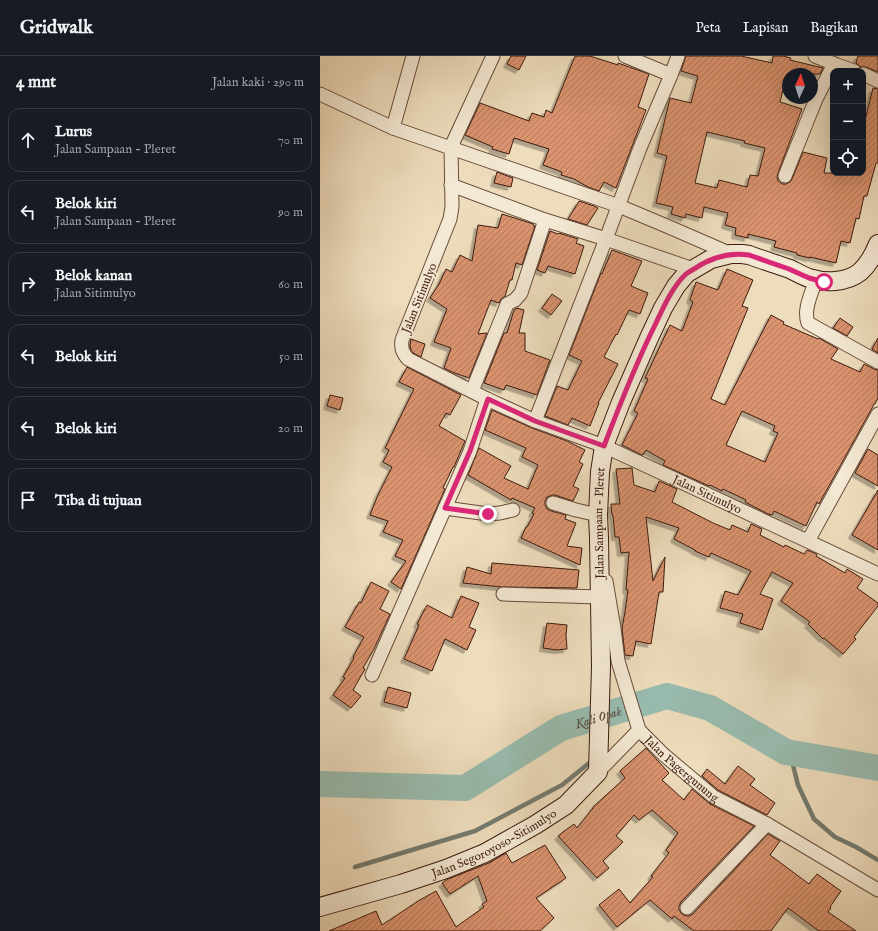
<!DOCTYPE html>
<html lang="id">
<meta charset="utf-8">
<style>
:root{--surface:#171b24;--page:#242831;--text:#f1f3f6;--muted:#9ea1a6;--line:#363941}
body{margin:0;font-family:"IM FELL English",serif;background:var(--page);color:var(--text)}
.controls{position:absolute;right:12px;top:12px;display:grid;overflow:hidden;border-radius:8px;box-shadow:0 4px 16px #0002}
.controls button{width:36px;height:36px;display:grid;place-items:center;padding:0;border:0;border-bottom:1px solid var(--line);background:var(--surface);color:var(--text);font:20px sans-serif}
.compass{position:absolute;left:462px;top:12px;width:36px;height:36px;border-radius:50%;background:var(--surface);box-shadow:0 4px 16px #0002;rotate:4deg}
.stop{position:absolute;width:12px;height:12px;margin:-9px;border:3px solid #db2777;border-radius:50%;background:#fff}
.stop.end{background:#db2777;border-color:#fff;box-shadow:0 1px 4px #0008}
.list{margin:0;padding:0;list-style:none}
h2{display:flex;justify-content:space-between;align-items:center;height:52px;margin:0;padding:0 16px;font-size:17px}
h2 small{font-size:13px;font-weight:400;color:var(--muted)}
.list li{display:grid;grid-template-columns:26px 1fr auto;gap:12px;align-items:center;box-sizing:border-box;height:64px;margin:0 8px 8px;padding:0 8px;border:1px solid var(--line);border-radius:12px}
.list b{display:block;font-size:15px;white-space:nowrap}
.list p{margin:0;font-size:13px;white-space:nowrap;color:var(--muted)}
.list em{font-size:13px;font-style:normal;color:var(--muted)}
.icon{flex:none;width:22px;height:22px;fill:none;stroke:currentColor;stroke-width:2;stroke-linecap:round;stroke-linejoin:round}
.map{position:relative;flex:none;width:558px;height:875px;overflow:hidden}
header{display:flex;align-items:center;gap:24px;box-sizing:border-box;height:56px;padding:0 20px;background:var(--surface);border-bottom:1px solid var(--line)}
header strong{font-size:19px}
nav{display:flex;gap:22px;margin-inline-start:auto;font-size:14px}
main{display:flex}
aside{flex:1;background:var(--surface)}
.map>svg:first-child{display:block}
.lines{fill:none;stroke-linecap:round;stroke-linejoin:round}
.stream{stroke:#747b6f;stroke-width:4.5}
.river{stroke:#99bcaf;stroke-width:26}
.building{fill:url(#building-hatch);stroke:#3c1a0e;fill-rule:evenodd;filter:url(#shadow)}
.street-casing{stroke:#684b3a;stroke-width:15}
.secondary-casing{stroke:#3c1a0e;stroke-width:20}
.street{stroke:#f4e9d4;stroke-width:13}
.secondary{stroke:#f4e9d4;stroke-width:18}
.route{stroke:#db2777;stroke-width:5}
.labels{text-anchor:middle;stroke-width:4;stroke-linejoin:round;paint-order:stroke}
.street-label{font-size:12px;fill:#3c1a0e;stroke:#f4e9d4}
.water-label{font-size:13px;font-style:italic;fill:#584b3e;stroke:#f4e9d4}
</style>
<header>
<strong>Gridwalk</strong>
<nav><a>Peta</a><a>Lapisan</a><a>Bagikan</a></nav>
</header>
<main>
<aside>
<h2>4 mnt<small>Jalan kaki · 290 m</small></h2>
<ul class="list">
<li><svg class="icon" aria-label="ahead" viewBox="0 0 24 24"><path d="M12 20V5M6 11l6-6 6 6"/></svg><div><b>Lurus</b><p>Jalan Sampaan - Pleret</p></div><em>70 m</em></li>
<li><svg class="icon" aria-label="left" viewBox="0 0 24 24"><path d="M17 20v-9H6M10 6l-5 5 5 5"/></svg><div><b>Belok kiri</b><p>Jalan Sampaan - Pleret</p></div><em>90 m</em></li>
<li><svg class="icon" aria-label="right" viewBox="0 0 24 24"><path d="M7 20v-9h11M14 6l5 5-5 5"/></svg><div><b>Belok kanan</b><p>Jalan Sitimulyo</p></div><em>60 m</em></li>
<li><svg class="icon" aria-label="left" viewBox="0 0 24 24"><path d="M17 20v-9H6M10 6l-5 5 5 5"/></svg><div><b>Belok kiri</b></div><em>50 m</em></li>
<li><svg class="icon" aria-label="left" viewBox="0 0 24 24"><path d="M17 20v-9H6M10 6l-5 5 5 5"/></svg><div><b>Belok kiri</b></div><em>20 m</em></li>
<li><svg class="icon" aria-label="arrive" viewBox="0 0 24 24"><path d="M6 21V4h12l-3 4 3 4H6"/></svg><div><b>Tiba di tujuan</b></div></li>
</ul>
</aside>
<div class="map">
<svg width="558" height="875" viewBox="0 0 558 875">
<defs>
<pattern id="building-hatch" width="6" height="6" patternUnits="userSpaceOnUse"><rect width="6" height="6" fill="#db946f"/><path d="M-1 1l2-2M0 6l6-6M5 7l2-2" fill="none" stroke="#b3785a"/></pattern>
<filter id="shadow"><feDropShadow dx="-3.5" dy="3.5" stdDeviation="0" flood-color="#0004"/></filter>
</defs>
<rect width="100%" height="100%" fill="#eeddbd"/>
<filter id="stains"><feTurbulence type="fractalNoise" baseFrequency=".005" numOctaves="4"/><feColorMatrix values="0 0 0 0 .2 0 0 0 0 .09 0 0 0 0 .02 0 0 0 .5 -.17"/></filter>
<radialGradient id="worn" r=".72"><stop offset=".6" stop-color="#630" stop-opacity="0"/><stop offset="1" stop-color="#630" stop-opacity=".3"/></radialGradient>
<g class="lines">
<path class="stream" d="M470,697L478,729L494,763L515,781L536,791L558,804
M35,811L155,775L242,729L273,704"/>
<path class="river" id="s1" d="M0,728L145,732L241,672L347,640L390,652L466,696L558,712"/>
</g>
<path class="building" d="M191,0H206L199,14L187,8Z
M255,0H270L298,9V7L329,18L318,51L326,54L296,132L284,126L279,135L268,131L254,123L241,119L242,116L223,109L229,93L194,82L189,98L172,93L173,91L145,79L160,47L209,65L212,57L224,61L226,54L232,57Z
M366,0H421L452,7L453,0H463L471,2L470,4L503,12L500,18H467L460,46L482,53L458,117L457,121L458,125L462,128H466L470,126L472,123L483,96L507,102L504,117H543V73L553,32L558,33V107H556L547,140H544L539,163L536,162L530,187L521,185L516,207L490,201V202L477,199V197L454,191L456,185L428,178V182L415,179L416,172L405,169L408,157L384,151L382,162L366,158L365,162L351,158L353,151L336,147L347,100L337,97L350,42L371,47L378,20L361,15ZM387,76L425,85L424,87L445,92L438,120L430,119L427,131L399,124L397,132L375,127Z
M538,0H558V16L546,11H541L536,7Z
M177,116L193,122L191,131L174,127Z
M259,145L274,150L278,152L267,169L248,163Z
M182,158L204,165L213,168V169L215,170L202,209L196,207L192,224H190L185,240L181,243L179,247L171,244L158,278L167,277L149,322L132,316L124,312L131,292L114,286L127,253L110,242L119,228L126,213L132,216L140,199L152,205L158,169L178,172Z
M230,175L238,178L239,177L258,183L256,187L264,190L255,218L228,210L225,217L217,214Z
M292,194L322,205L311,230L328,237L320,258L309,254L297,279L296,278L284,301L298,308L278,347H279L270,370L252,362L248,369L225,360L237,330L248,334L262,305L249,299L281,217L282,218Z
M407,213L433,224L422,250L428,252L391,343L405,349L451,259L464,266L463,268L498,283L499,282L518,293L511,303L540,316L544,308L554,313L558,314V342L555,348H554L551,354L499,448L497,446L486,470L454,455L452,459L448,458L425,446L426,444L403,433L402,435L390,429L389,430L345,410L343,409L345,405L326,394L323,399H322L302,389L318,357L314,355L328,323L325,322L350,269L362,275L373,246L370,244L376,226L398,234ZM422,355L455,370L453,375L458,377L445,406L406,389Z
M232,238L242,245L231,259L222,252Z
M197,252L204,254L199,277H205V295L230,304L217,339L186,329L184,334L164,327L184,277H187L194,254Z
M520,262L533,271L527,280L513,272Z
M558,282V297L552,293Z
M91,283L105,288L101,301L93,297L91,294L90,289Z
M87,311L141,339L130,359L126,357L119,370L145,385L134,411H133L123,432L125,433L81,533L71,526L86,505L75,500L83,484L63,476L68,465L50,459L58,439L72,411L63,406L69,394L65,392L94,333L79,326Z
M10,339L23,342L20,354L7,350Z
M172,354L212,372L247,385L265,394L259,406L263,408L253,430L259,433L253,445L235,439H232L227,441L225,445V449L227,453L231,455L246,459L245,463L256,467L247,490L262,492L260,509L201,482L206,471H207L214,458L212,457L215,452L192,442L191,444L148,419L159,392L191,410L184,422L208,433L218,409L202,401L206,392L165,374Z
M548,393L558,399V430L535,417Z
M312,412L314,429L335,436L339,425L357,433L352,446L393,467L410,474L412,469L428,476L431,468L442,473L440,479L464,491L465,489L484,498L487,494L497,498L496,500L525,517L527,513L543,523L537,532L558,547V550L534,581L536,583L523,598L504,582L503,583L488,568L490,566L461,545L473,527L452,516L440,538L453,543L442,574L420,567L423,558L400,552L405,535L418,539L431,515L391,497L389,501L375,495V494L354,483L359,472L326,461L333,525L345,501L343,536H339L331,588L316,585L313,600L305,599L302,572L305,556L308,534H306L309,496L301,497L299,481H295L293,459H292L291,448H300L296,413Z
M558,434V494L532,479Z
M172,507L259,514L257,532L181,531L143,527L147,511L171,518Z
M51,526L69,535L60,553L70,558L54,593L43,612L45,613L33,634L41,640L31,652L13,639L25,622L23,621L34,602L33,601L44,581L25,571L39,546L41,547Z
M141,540L159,547L149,571L156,574L147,594L125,583L112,615L84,603L99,569L97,568L107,549L132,562Z
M227,567L247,569L246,579L247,593L237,594L223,592Z
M68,631L91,637L87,652L64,646Z
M326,692L349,717L342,724L364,744L372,733L390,748L434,770L361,846L359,850V854L362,858L366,860H369L373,858L448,778L460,785L450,799L489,828L497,818L521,835L510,851L511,852L508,856L536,875H499L468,852L451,875H374L354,860L352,863L330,844L297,871L279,849L299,833L310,847L333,821L331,820L349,797L346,794L358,777L332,754L319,764L314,759L296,780L303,786L283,805L289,812L277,822L238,780L243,776L254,768L257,772L273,752V751L305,722L300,715Z
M418,710L435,723L430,729L455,747L447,759L398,734L382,720L387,713L405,728Z
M225,789L246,822L216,842L234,862L220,875H9L56,855L62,869L98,845L116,835L136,871L164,851L162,848L167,845L158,820L130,838L122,827L128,823L169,807L186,797L192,807Z"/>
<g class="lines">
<defs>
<g id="street">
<path d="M93,0L73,72L299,150L349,171L411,198"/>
<path id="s2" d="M173,0L131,91L132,151L130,163L82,284C81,292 82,296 88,303L167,343L215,365L284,390L558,518"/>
<path d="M305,0L351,19"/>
<path d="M495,0L517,9L534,15"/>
<path d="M543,18L558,25"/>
<path d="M0,38L73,72"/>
<path d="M465,120L496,43L514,8"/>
<path d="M131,129L225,164L286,183L373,213"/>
<path d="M496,223C492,237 483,253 488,267L558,306"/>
<path d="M152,335L186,251L187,248L195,244L201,237L225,164"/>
<path d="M215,365L286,183L320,92L351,19L358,0"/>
<path d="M233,447L256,454L278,459"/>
<path d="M125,452L168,458L180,457L193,454"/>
<path d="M488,485L558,358"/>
<path id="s3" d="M286,525L294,572L298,605L319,674L344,699L394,741L447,768L558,834"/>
<path d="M183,538L280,541"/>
<path d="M52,619L150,395L167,343"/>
<path d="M278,716L319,674"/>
<path d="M367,852L447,768"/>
</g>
<g id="secondary">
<path id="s4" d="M0,851L81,828L126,813L165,797L215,769L246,749L278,716L281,610L279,482L278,459L280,416L284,390L301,346L329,282L343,252L356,230L367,217L391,203L411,198H422L429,199C442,204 456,208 470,213C476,216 483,220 489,222C505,227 526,227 540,216C548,209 554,198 558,188"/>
</g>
</defs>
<use href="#street" class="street-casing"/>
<use href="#secondary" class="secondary-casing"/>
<use href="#street" class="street"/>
<use href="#secondary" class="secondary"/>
</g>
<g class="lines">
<path class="route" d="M168,458L125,452L150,395L168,343L215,365L284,390C300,348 316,307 336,267C344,250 353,230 366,218C369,216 372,214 374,213C390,202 409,196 429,199L469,213L489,222L504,226"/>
</g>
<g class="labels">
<g class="street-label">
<text transform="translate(99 242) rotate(-68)" y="4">Jalan Sitimulyo</text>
<text dy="4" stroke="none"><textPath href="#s2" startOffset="652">Jalan Sitimulyo</textPath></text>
<text dy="4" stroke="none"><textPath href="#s4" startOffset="563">Jalan Sampaan - Pleret</textPath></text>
<text dy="4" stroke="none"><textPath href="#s3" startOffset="211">Jalan Pagergunung</textPath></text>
<text dy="4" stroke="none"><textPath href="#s4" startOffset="186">Jalan Segoroyoso-Sitimulyo</textPath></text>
</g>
<g class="water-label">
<text dy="5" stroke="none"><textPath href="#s1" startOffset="297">Kali Opak</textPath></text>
</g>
</g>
<rect width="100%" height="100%" filter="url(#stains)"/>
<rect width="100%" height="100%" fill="url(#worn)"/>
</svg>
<div class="controls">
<button>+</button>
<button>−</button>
<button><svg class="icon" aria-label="locate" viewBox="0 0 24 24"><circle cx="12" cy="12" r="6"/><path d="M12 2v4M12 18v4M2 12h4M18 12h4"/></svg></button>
</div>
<svg class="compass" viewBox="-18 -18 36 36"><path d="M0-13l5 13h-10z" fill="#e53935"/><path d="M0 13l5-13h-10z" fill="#9ea1a6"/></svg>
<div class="stop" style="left:504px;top:226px"></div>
<div class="stop end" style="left:168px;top:458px"></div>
</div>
</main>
